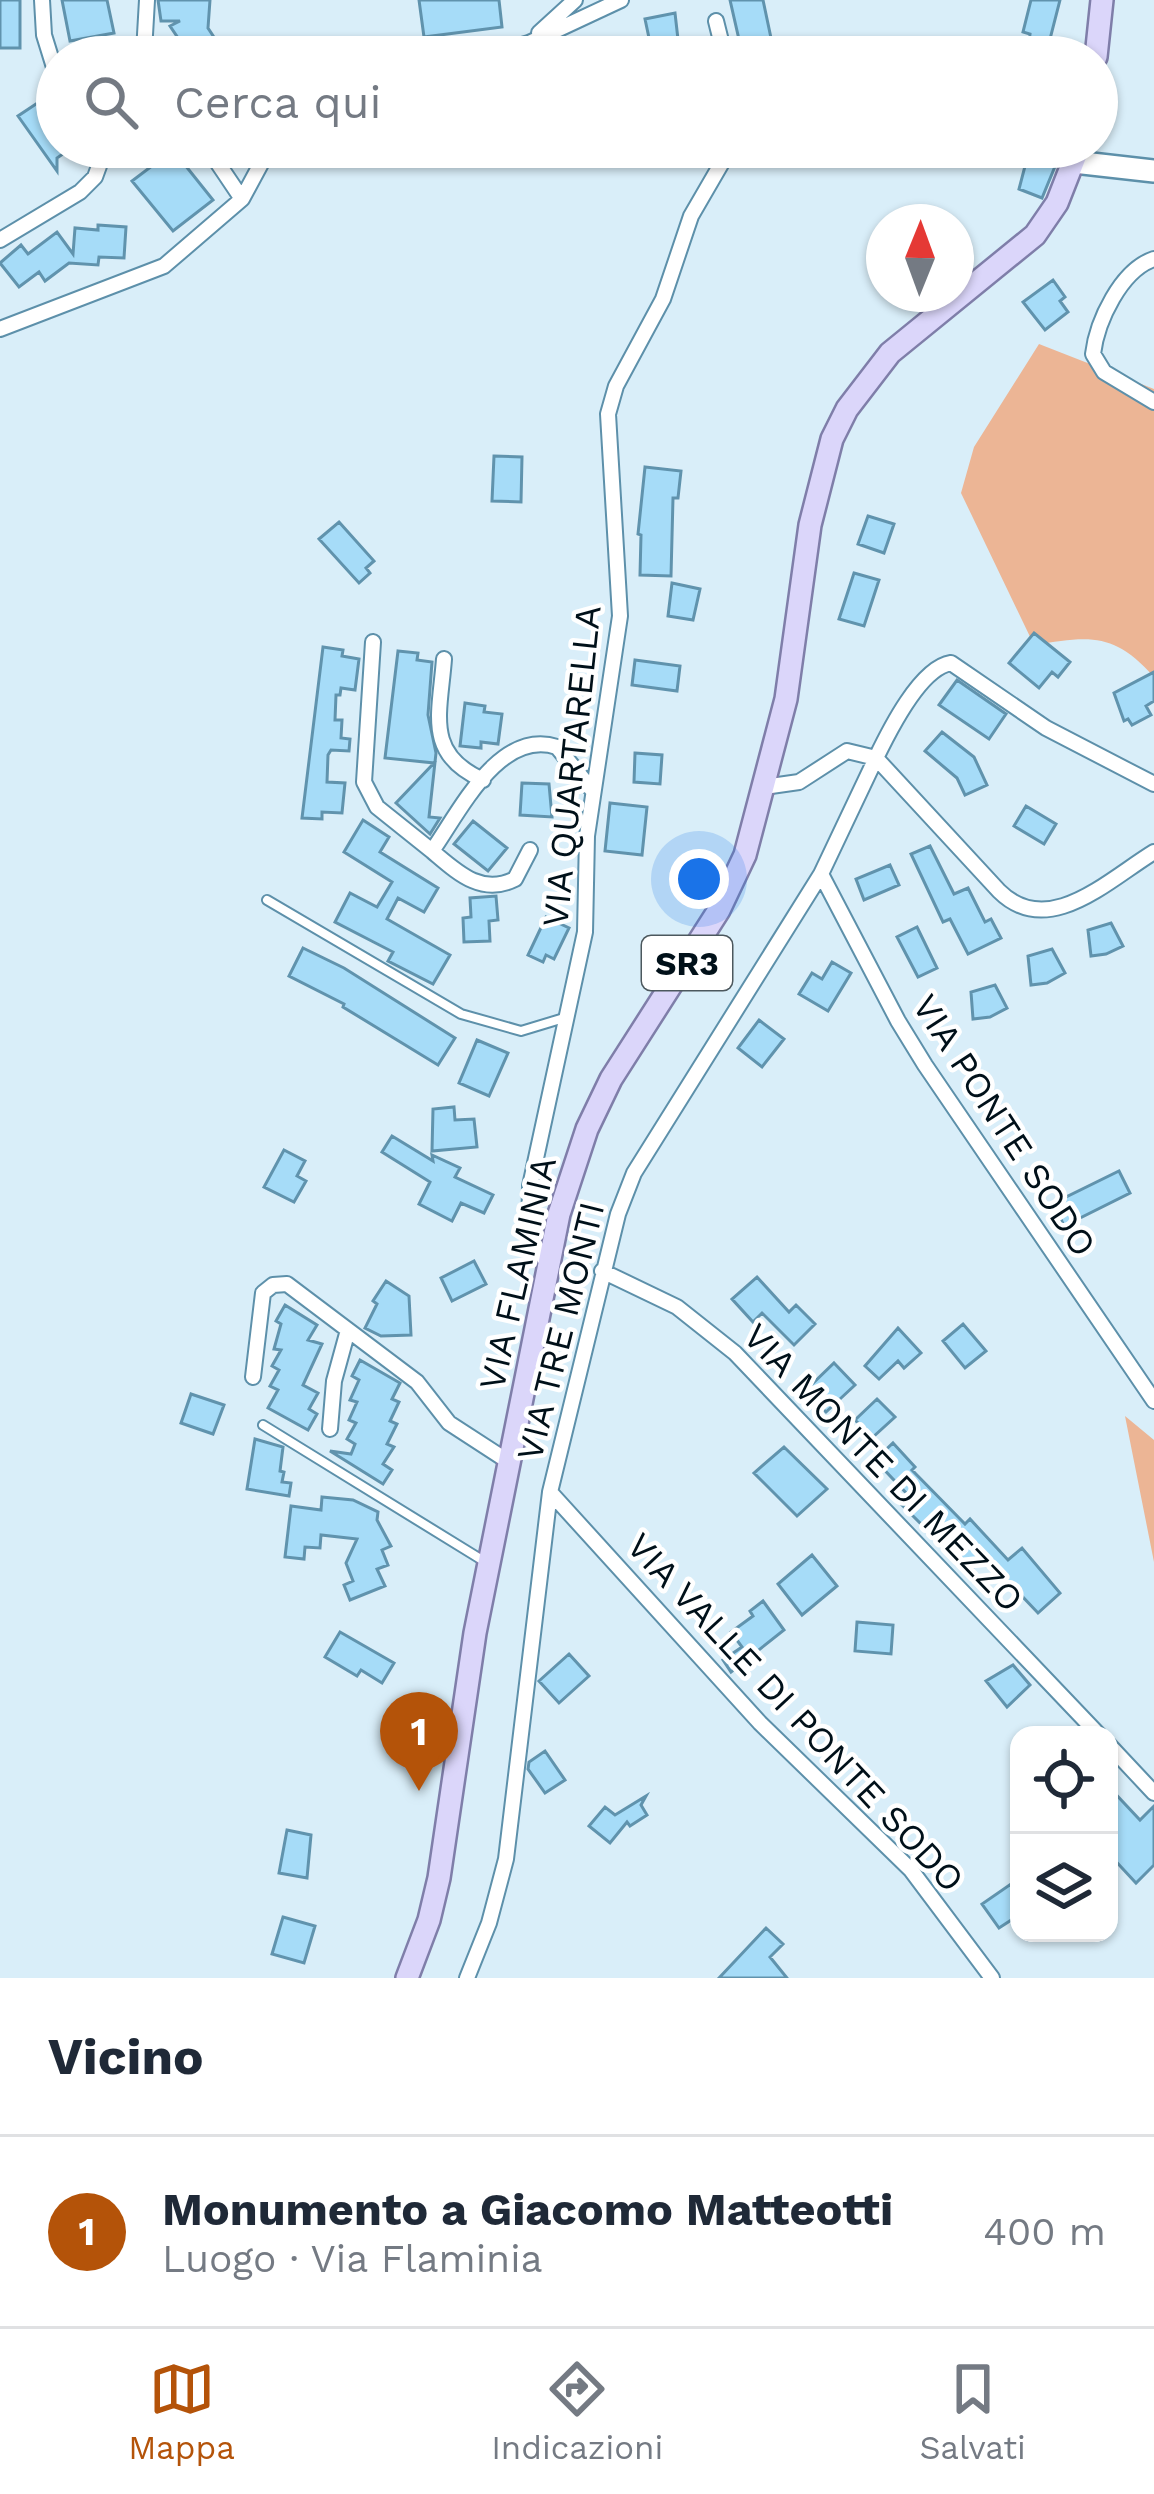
<!DOCTYPE html>
<html lang="it">
<meta charset="utf-8">
<style>
:root{--surface:#fff;--page:#f6f6f7;--text:#1f2937;--muted:#747a83;--line:#e0e1e3;--accent:#b45309}
body{margin:0;font-family:"Work Sans",sans-serif;background:var(--page);color:var(--text)}
.controls{position:absolute;right:36px;bottom:36px;display:grid;overflow:hidden;border-radius:24px;box-shadow:0 3px 9px #0004}
.controls button{width:108px;height:108px;display:grid;place-items:center;padding:0;border:0;border-bottom:3px solid var(--line);background:var(--surface);color:var(--text);font:60px sans-serif}
.compass{position:absolute;left:866px;top:204px;width:108px;height:108px;border-radius:50%;background:var(--surface);box-shadow:0 3px 9px #0004;rotate:1deg}
.you{position:absolute;left:699px;top:879px;width:42px;height:42px;margin:-30px;border:9px solid #fff;border-radius:50%;background:#1a73e8;box-shadow:0 0 0 18px #1a73e833}
.badge{display:grid;place-items:center;width:78px;height:78px;border-radius:50%;background:var(--accent);color:#fff;font-size:39px;font-weight:700}
.pin{position:absolute;translate:-50% -99px;filter:drop-shadow(0 3px 6px #0008)}
.pin::after{content:'';position:absolute;top:63px;width:42px;height:36px;background:inherit;clip-path:polygon(0 0,100% 0,50% 100%)}
.list{margin:0;padding:0;list-style:none}
h2{display:flex;justify-content:space-between;align-items:center;height:156px;margin:0;padding:0 48px;font-size:51px}
h2 small{font-size:39px;font-weight:400;color:var(--muted)}
.list li{display:grid;grid-template-columns:78px 1fr auto;gap:36px;align-items:center;box-sizing:border-box;height:192px;padding:0 48px;border-top:3px solid var(--line)}
.list b{display:block;font-size:45px;white-space:nowrap}
.list p{margin:0;font-size:39px;white-space:nowrap;color:var(--muted)}
.list em{font-size:39px;font-style:normal;color:var(--muted)}
.icon{flex:none;width:66px;height:66px;fill:none;stroke:currentColor;stroke-width:2;stroke-linecap:round;stroke-linejoin:round}
.map{position:relative;flex:none;width:1154px;height:1978px;overflow:hidden}
.search{position:absolute;background:var(--surface);box-shadow:0 3px 9px #0004;left:36px;right:36px;top:36px;height:132px;display:flex;align-items:center;gap:30px;box-sizing:border-box;padding:0 42px;border-radius:66px;color:var(--muted);font-size:45px}
.sheet{height:348px;background:var(--surface)}
nav{display:flex;justify-content:space-around;align-items:center;box-sizing:border-box;height:168px;border-top:3px solid var(--line);background:var(--surface);font-size:33px;color:var(--muted)}
nav a{display:grid;justify-items:center;gap:6px}
nav .on{color:var(--accent)}
.map>svg:first-child{display:block}
.green{fill:#ecb595}
.building{fill:#a6dcf8;stroke:#6093ad;stroke-width:3}
.lines{fill:none;stroke-linecap:round;stroke-linejoin:round}
.service-casing{stroke:#5d90aa;stroke-width:12}
.minor-casing{stroke:#5d90aa;stroke-width:18}
.secondary-casing{stroke:#5d90aa;stroke-width:26}
.primary-casing{stroke:#7f7ea9;stroke-width:26}
.service{stroke:#fff;stroke-width:8}
.minor{stroke:#fff;stroke-width:14}
.secondary{stroke:#fff;stroke-width:21}
.primary{stroke:#dbd6fa;stroke-width:21}
.labels{text-anchor:middle;stroke-width:9;stroke-linejoin:round;paint-order:stroke}
.shield{fill:#fff;stroke:#4c585e;stroke-width:3}
.shield-label{font-size:33px;font-weight:bold;fill:#001019}
.street-label{font-size:36px;fill:#001019;stroke:#fff}
</style>
<div class="map">
<svg width="1154" height="1978" viewBox="0 0 1154 1978">
<rect width="100%" height="100%" fill="#d9eef9"/>
<path class="green" d="M1039,344L1154,389V677C1114,632 1090,636 1034,645L961,493L974,447Z
M1125,1416L1154,1440V1562Z"/>
<path class="building" d="M0,0H20V48H0Z
M62,0H107L114,33L70,41Z
M158,0H210L208,28L227,57H158L180,41L170,26L180,21H161Z
M419,0H499L502,27L424,37Z
M730,0H763L775,57H743Z
M1031,0H1060L1050,39L1045,38L1043,57H1027L1030,34L1023,32Z
M675,13L680,57H653L645,19Z
M42,100L57,121V147H73L57,158V171L18,116Z
M1030,147H1063L1042,198L1019,189Z
M173,150L213,200L173,231L132,181Z
M98,225L126,227L124,258L99,257L98,265L69,263L45,281L39,272L19,287L0,263L21,245L28,254L57,232L73,254L75,228L98,230Z
M1053,280L1065,297L1060,301L1068,312L1045,330L1023,302Z
M494,456L522,457L521,502L492,501Z
M645,467L681,471L678,498H673L671,576L640,575L641,535L638,534Z
M868,516L894,524L884,553L858,544Z
M339,522L374,561L366,568L370,573L359,583L319,539Z
M854,573L879,580L864,626L839,619Z
M672,583L700,589L693,620L668,616Z
M1034,633L1070,662L1058,677L1052,672L1039,688L1009,663Z
M323,647L343,650L342,656L359,659L355,690L341,688L340,695H336L335,720H342L341,738L350,739L349,751L331,750L328,755L327,782L345,783L342,813L322,812V819L302,818Z
M398,651L418,653L417,660L432,662L428,715L436,753L429,817L440,818L430,834L396,803L434,763L385,758Z
M635,660L680,666L677,691L632,685Z
M1154,672V701L1146,706L1151,715L1132,725L1128,719L1124,721L1114,693Z
M957,680L1006,714L989,739L939,705Z
M465,703L485,706L484,712L502,714L498,744L481,742V748L460,746Z
M942,732L974,757L987,785L965,795L957,778L925,751Z
M635,753L662,755L660,784L634,782Z
M522,783L549,784L552,817L520,815Z
M610,803L647,807L642,855L605,851Z
M1026,806L1056,824L1044,844L1014,826Z
M363,820L389,837L380,852L438,888L424,912L398,898L387,919L450,955L433,984L388,961L393,952L335,922L350,893L377,907L392,882L344,852Z
M473,821L507,848L488,871L454,844Z
M930,846L954,894L968,888L985,922L991,919L1001,938L968,954L950,919L943,922L911,854Z
M890,865L899,885L864,900L856,879Z
M496,896L498,920L489,921L490,941L464,942L463,918L471,917L470,898Z
M546,917L569,928L554,959L546,955L543,962L528,955Z
M1111,923L1123,946L1106,954L1091,956L1088,930Z
M917,927L937,968L918,977L897,937Z
M303,948L344,968L455,1038L438,1065L343,1007L344,1004L289,976Z
M1052,949L1065,973L1047,983L1031,985L1028,956Z
M832,962L851,973L828,1011L799,994L812,973L822,979Z
M995,985L1007,1008L990,1017L973,1019L971,992Z
M759,1020L784,1039L762,1067L738,1048Z
M477,1040L508,1053L489,1096L459,1083Z
M454,1107L455,1120L474,1119L477,1147L432,1151L433,1109Z
M392,1136L433,1161L432,1155L460,1168L455,1177L493,1195L484,1213L461,1203L452,1221L419,1204L430,1182L382,1152Z
M284,1150L305,1161L297,1176L306,1181L294,1202L264,1187Z
M1119,1171L1130,1193L1064,1226L1054,1203Z
M474,1261L486,1284L452,1301L441,1278Z
M757,1277L789,1312L796,1305L815,1324L794,1345L762,1313L753,1322L732,1299Z
M386,1281L409,1296L411,1335L381,1336L365,1328L377,1304L373,1301Z
M285,1305L317,1325L308,1340L322,1344L303,1385L318,1393L309,1409L317,1414L308,1430L268,1408L278,1390L270,1386L279,1370L272,1366L281,1350L274,1349L281,1324L276,1321Z
M963,1324L986,1351L965,1368L943,1341Z
M898,1328L921,1353L904,1368L898,1361L879,1379L865,1366Z
M360,1360L400,1383L392,1399L399,1402L390,1421L397,1424L387,1444L394,1447L383,1464L392,1470L383,1484L330,1451L351,1454L355,1444L347,1439L356,1423L349,1420L357,1402L350,1400L359,1380L352,1376Z
M834,1363L855,1385L826,1412L805,1391Z
M191,1394L224,1405L213,1434L181,1423Z
M877,1399L895,1417L873,1437L855,1420Z
M255,1439L283,1447L280,1471L284,1472L282,1482L291,1483L289,1496L247,1489Z
M893,1443L915,1467L912,1470L965,1524L970,1519L1008,1560L1022,1548L1060,1593L1038,1613L985,1557L969,1571L933,1531L931,1534L901,1504L909,1496L875,1460Z
M784,1447L827,1489L797,1516L754,1473Z
M322,1497L353,1500L378,1512L377,1520L391,1546L382,1550L388,1565L377,1569L385,1586L350,1600L344,1585L353,1581L346,1563L357,1539L321,1535L320,1548L305,1547L304,1559L285,1557L291,1506L321,1510Z
M812,1555L837,1586L802,1615L778,1584Z
M763,1601L784,1630L731,1672L723,1660L742,1647L731,1632L753,1616L750,1611Z
M857,1622L893,1625L891,1654L855,1651Z
M340,1632L394,1663L382,1683L361,1670L357,1676L325,1657Z
M569,1654L589,1676L559,1703L539,1681Z
M1013,1665L1030,1685L1007,1707L986,1681Z
M545,1751L565,1780L545,1793L528,1769L529,1762Z
M1109,1787L1140,1820L1154,1806V1865L1136,1883L1109,1854Z
M646,1796L641,1805L647,1815L630,1826L627,1822L610,1843L589,1826L605,1807L615,1815Z
M287,1830L311,1835L307,1878L279,1873Z
M1011,1884L1019,1895V1915L999,1928L982,1904Z
M283,1917L315,1926L304,1963L272,1954Z
M766,1928L783,1944L770,1957L787,1978H719Z"/>
<g class="lines">
<defs>
<path id="service" d="M267,900L461,1014L521,1031L564,1018
M263,1425L487,1563"/>
<path id="minor" d="M42,0L44,35L57,77
M716,21L725,57
M539,33L575,0
M147,57L144,52L147,0
M480,57L529,43L621,0
M207,147L242,199
M0,240L80,192L95,177L99,166L94,147
M1154,259C1121,270 1097,321 1093,354L1104,372L1154,402
M0,329L164,266L242,199L270,147
M373,642L364,782L377,807L432,851C459,813 499,728 557,747L593,791
M444,659C440,713 424,754 483,780
M1154,784L1046,728L951,663C920,668 889,731 876,758L999,891C1048,940 1108,880 1154,852
M432,851C457,872 481,896 515,879L530,850
M821,874L898,1021L925,1065L1154,1401
M548,1264L529,1236L530,1186L585,932L587,836L620,616L608,414L616,386L663,299L691,216L731,147
M602,1271L677,1307L735,1353L1099,1735
M253,1377L263,1293L273,1285L287,1284L417,1382L449,1423L509,1462
M330,1429L334,1381L348,1330
M550,1492L760,1723L911,1870L992,1978
M1109,1745L1154,1793
M467,1978L489,1923L506,1859L550,1492L618,1214L634,1173L821,874L876,758L847,751L799,782L764,787"/>
<path id="secondary" d="M1074,162L1154,171"/>
<path id="primary" d="M1096,57L1102,0
M407,1978L429,1920L439,1878L475,1633L559,1214L587,1129L611,1079L719,910L745,855L786,699L810,525L832,439L847,409L890,353L1035,235L1057,203L1079,147"/>
</defs>
<use href="#service" class="service-casing"/>
<use href="#minor" class="minor-casing"/>
<use href="#secondary" class="secondary-casing"/>
<use href="#primary" class="primary-casing"/>
<use href="#service" class="service"/>
<use href="#minor" class="minor"/>
<use href="#secondary" class="secondary"/>
<use href="#primary" class="primary"/>
</g>
<g class="labels">
<rect class="shield" x="642" y="936" width="90" height="54" rx="9"/>
<g class="shield-label">
<text x="687" y="975">SR3</text>
</g>
<g class="street-label">
<text transform="translate(571 766) rotate(-84)" y="13">VIA QUARTARELLA</text>
<text transform="translate(1005 1125) rotate(57)" y="13">VIA PONTE SODO</text>
<text transform="translate(517 1273) rotate(-77)" y="13">VIA FLAMINIA</text>
<text transform="translate(560 1331) rotate(-76)" y="13">VIA TRE MONTI</text>
<text transform="translate(884 1467) rotate(46)" y="13">VIA MONTE DI MEZZO</text>
<text transform="translate(796 1712) rotate(47)" y="13">VIA VALLE DI PONTE SODO</text>
</g>
</g>
</svg>
<div class="controls">
<button><svg class="icon" aria-label="locate" viewBox="0 0 24 24"><circle cx="12" cy="12" r="6"/><path d="M12 2v4M12 18v4M2 12h4M18 12h4"/></svg></button>
<button><svg class="icon" aria-label="layers" viewBox="0 0 24 24"><path d="M12 4l9 5-9 5-9-5zM3 14l9 5 9-5"/></svg></button>
</div>
<svg class="compass" viewBox="-18 -18 36 36"><path d="M0-13l5 13h-10z" fill="#e53935"/><path d="M0 13l5-13h-10z" fill="#747a83"/></svg>
<div class="you"></div>
<div class="pin badge" style="left:419px;top:1791px">1</div>
<div class="search"><svg class="icon" aria-label="search" viewBox="0 0 24 24"><circle cx="10" cy="10" r="6"/><path d="M15 15l6 6"/></svg>Cerca qui</div>
</div>
<section class="sheet">
<h2>Vicino<small></small></h2>
<ul class="list">
<li><span class="badge">1</span><div><b>Monumento a Giacomo Matteotti</b><p>Luogo · Via Flaminia</p></div><em>400 m</em></li>
</ul>
</section>
<nav>
<a class="on"><svg class="icon" aria-label="map" viewBox="0 0 24 24"><path d="M3 6l6-2 6 2 6-2v14l-6 2-6-2-6 2zM9 4v14M15 6v14"/></svg>Mappa</a>
<a><svg class="icon" aria-label="directions" viewBox="0 0 24 24"><path d="M12 3l9 9-9 9-9-9zM9 14v-3h6M13 9l2 2-2 2"/></svg>Indicazioni</a>
<a><svg class="icon" aria-label="saved" viewBox="0 0 24 24"><path d="M7 4h10v16l-5-4-5 4z"/></svg>Salvati</a>
</nav>
